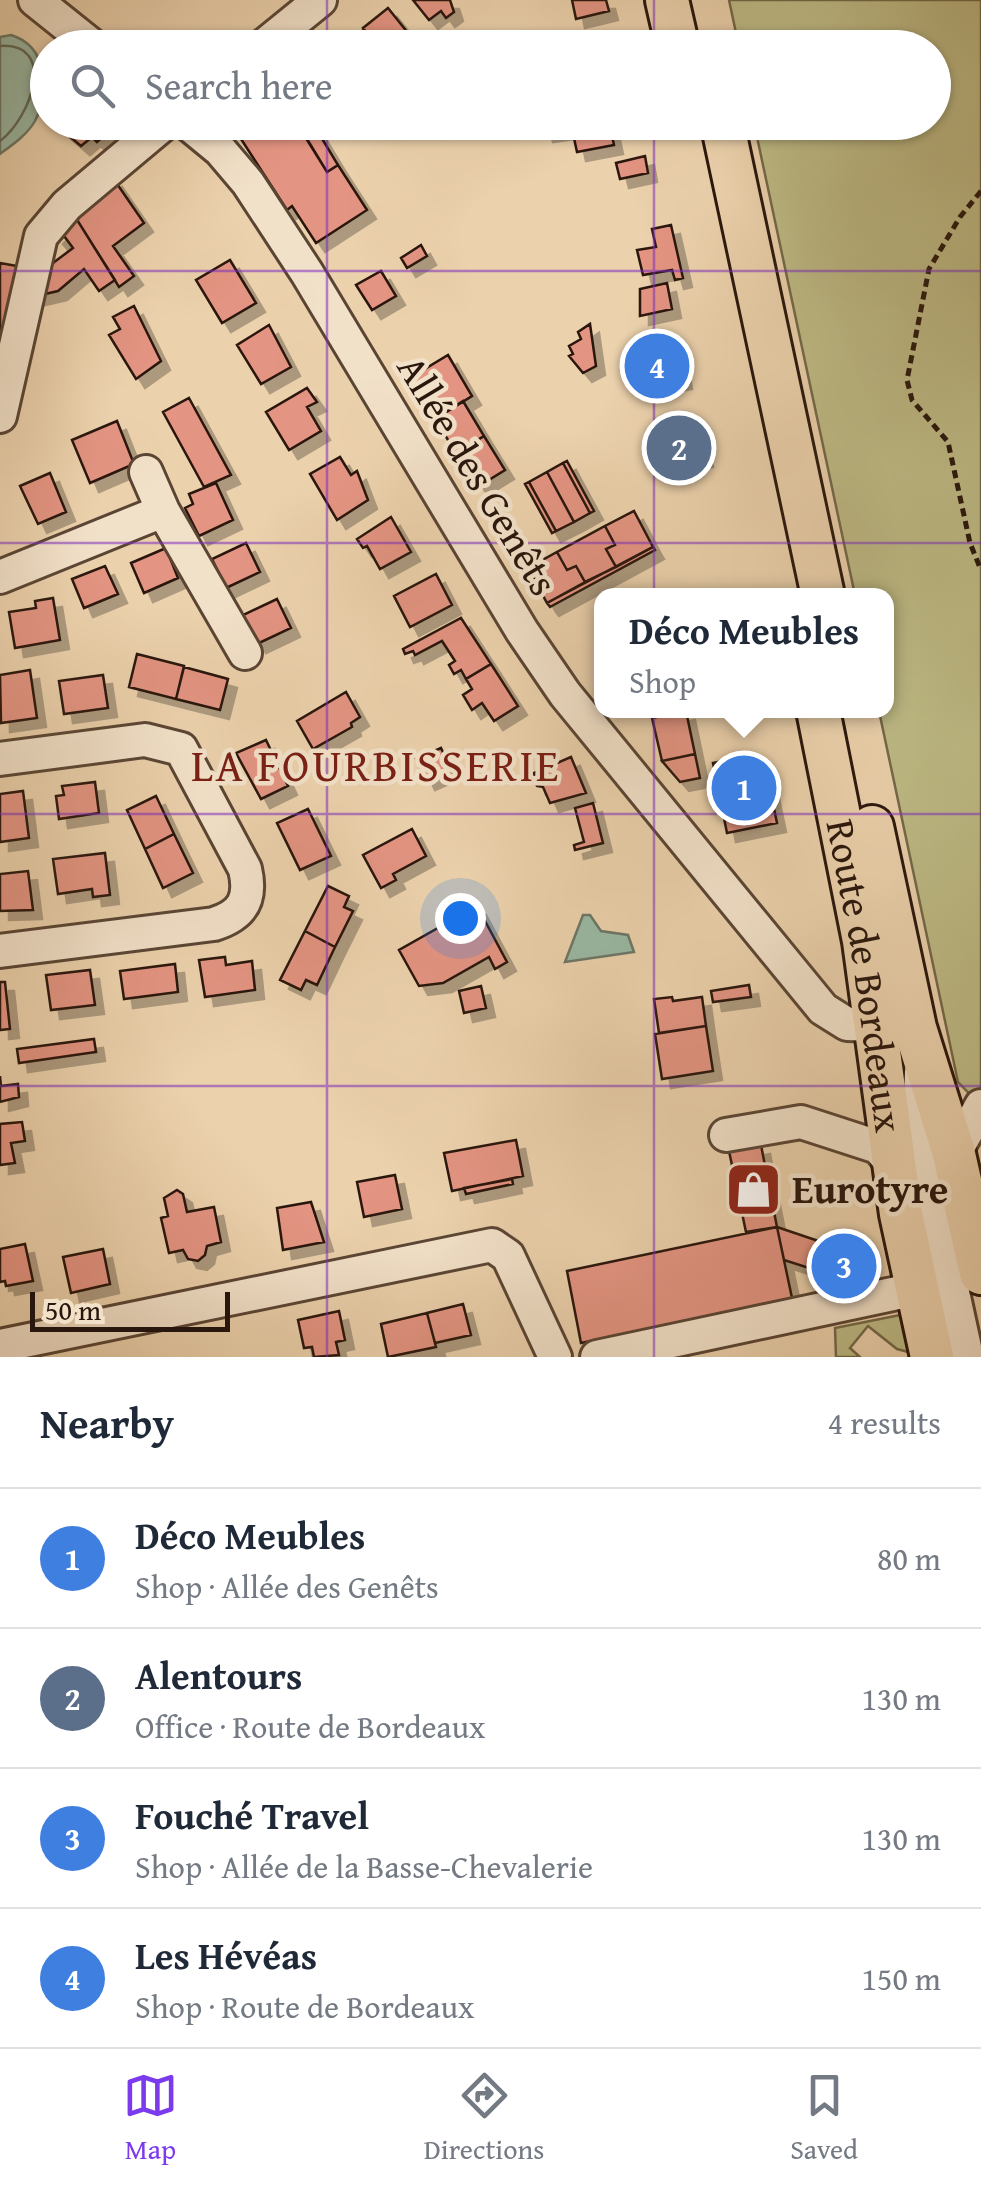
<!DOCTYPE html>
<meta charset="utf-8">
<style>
:root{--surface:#fff;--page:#f2f2f3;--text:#1f2937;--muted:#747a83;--line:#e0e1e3;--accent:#7c3aed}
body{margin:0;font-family:"Gentium Book Plus",serif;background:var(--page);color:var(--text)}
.scale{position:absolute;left:30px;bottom:25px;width:200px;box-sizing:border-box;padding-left:10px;border:5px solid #29160c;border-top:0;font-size:28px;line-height:35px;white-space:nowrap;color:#29160c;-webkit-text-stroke:8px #f2e1c9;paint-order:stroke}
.you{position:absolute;left:460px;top:918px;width:35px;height:35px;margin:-25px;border:8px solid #fff;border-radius:50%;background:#1a73e8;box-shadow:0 0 0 15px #1a73e833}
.badge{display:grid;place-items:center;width:65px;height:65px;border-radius:50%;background:var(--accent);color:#fff;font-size:32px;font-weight:700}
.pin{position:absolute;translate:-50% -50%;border:5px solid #fff;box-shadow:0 2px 10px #0006}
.popup{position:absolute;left:594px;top:588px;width:300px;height:130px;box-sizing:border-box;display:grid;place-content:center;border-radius:20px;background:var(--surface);filter:drop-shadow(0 2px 8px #0005);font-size:32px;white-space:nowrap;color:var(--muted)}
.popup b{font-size:38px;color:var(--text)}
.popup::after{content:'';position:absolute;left:50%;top:100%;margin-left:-20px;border:20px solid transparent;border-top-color:var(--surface)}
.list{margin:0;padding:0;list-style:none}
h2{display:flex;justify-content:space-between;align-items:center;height:130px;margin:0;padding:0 40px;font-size:42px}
h2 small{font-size:32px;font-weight:400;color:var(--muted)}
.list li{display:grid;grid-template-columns:65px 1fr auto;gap:30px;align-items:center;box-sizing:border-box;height:140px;padding:0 40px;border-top:2px solid var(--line)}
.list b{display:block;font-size:38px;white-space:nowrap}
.list p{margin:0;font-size:32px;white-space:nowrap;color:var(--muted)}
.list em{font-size:32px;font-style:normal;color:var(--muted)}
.icon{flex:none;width:55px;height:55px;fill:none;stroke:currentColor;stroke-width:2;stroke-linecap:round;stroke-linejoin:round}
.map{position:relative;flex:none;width:981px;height:1357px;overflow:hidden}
.search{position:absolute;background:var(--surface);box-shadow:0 2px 8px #0004;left:30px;right:30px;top:30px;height:110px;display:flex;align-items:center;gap:25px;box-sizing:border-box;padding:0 35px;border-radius:55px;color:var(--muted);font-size:38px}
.sheet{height:690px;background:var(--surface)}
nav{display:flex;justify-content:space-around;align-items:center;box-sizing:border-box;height:140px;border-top:2px solid var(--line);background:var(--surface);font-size:28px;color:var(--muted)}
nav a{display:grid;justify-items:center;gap:5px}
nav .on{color:var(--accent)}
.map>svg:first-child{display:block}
.green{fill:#bdba85;stroke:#736848;stroke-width:2.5}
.water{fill:#99b8a4;stroke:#6c7767;stroke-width:2.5}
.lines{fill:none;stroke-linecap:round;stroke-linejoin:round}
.shore{stroke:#616758;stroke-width:2.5}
.building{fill:#e39482;stroke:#29160c;stroke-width:2.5;filter:url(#shadow)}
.minor-casing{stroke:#5a4534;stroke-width:38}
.major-casing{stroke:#29160c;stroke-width:48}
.path{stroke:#29160c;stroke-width:5;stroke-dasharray:8 5;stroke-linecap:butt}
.minor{stroke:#f2e1c9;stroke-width:32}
.major{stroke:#ebd1ac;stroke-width:42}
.grid{fill:none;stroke:#7b2cbf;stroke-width:2.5;stroke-opacity:0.55}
.labels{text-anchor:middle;stroke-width:9;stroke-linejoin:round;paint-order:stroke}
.street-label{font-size:40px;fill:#29160c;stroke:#f2e1c9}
.poi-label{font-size:40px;font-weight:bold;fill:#29160c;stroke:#f2e1c9;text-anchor:start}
.quarter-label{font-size:45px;letter-spacing:2.5px;fill:#7a1f14;stroke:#f2e1c9}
</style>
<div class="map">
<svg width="981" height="1357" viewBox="0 0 981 1357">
<defs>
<filter id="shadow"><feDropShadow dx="9" dy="9" stdDeviation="0" flood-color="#0004"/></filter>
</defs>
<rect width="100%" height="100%" fill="#ebd1ac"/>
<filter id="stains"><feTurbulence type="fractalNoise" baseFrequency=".002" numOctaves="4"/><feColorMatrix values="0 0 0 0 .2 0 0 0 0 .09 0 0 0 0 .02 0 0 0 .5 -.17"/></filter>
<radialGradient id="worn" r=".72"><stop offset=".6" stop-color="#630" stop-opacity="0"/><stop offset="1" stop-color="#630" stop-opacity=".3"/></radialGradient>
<path class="green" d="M729,0H981V1106L958,1082L879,711L886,710V596L855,595L754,123L934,122V48L739,47Z
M905,1314L912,1353L897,1349L868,1326L850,1348L860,1357H836L835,1328Z"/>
<path class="water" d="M11,35C47,46 51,90 35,121C27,135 12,145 0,154V37Z
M583,915H590L601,931L628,935L634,952L565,962Z"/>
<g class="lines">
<path class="shore" d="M0,46C58,42 31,118 0,141"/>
</g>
<path class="building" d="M413,0H450L454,12L446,18L441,11L429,20Z
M572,0H606L609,11L576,19Z
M388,8L420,48H379L363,28Z
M362,31L375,48H350L347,43Z
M62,122H120L97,142L92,137L81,146L61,129Z
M230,122H296L327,172L338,165L367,210L316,243L292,206L287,210Z
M541,122H609L614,145L577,152L572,129L544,133Z
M315,127L338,165L327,172L304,134Z
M645,156L648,173L620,179L616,163Z
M113,178L144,223L113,246L134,276L119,287L74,215Z
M74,215L115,280L99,291L84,269L58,291L36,296L41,272L73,248L64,236L59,241L54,235Z
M671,225L683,278L675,280L672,270L643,275L637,250L656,247L652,229Z
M421,245L427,256L407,268L401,258Z
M230,260L256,303L222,323L196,280Z
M0,263L17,266L6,330L0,329Z
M381,271L396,296L372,310L356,285Z
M667,283L672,309L640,316V289Z
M134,306L161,361L136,379L109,335L120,329L113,317Z
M590,324L596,366L583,373L569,356L573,354L569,346L581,339L578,332Z
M269,325L291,367L261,384L237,345Z
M676,343L683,380L638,388L631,353Z
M448,355L472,396L435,419L410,378Z
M307,388L317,402L307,407L321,431L289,450L266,412Z
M189,398L231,475L204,487L163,412Z
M463,401L484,436L456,453L435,419Z
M117,421L134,464L90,483L72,440Z
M697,428L704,458L660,468L653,438Z
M484,436L505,470L479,486L456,453Z
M340,457L351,475L357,471L368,500L337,520L310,474Z
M567,461L594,511L590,513L563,463Z
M563,463L590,513L574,522L547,472Z
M547,472L574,522L556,531L529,482Z
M50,473L66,512L38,524L20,486Z
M529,482L556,531L552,533L525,484Z
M216,483L233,520L199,536L185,508L193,504L189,494Z
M634,511L653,547L616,567L606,549L615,545L605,526Z
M391,517L411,552L380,569L367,546L363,548L357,539Z
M605,526L615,545L606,549L616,567L585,582L576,566L567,570L557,552Z
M246,543L260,572L226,588L212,559Z
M653,547L655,550L550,607L547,603Z
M166,548L178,578L144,593L131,563Z
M557,552L567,570L576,566L585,582L547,603L528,568Z
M105,566L118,594L84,608L72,579Z
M436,574L452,605L410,627L394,596Z
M53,598L60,640L15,648L9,612L36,608L35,601Z
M277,599L291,628L257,644L243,615Z
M461,618L491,664L466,679L461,670L454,674L449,665L455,661L442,641L415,655L413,651L405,654L403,649Z
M137,654L184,666L176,699L129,687Z
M491,664L518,706L494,721L482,703L472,710L463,695L472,689L466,679Z
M184,667L228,679L220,710L176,699Z
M30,670L37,718L1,723L0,675Z
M103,675L108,708L64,714L59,681Z
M346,692L360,717L351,723L352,727L313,749L297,721Z
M686,711L695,754L662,761L652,718Z
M266,740L288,786L261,799L236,753Z
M441,748L451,770L426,781L416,759Z
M695,754L700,778L680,782L662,761Z
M571,757L586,793L550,803L543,787L537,786L534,773Z
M743,757L746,770L765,766L777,823L727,833L713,763Z
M95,782L99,813L59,819L56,796L64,795L62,786Z
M23,791L29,838L0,842V794Z
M156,796L174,834L145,849L127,810Z
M593,803L603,843L575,850L574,845L584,842L575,808Z
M308,809L331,856L300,870L277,823Z
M412,829L426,856L393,874L396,880L381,888L363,855Z
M174,834L193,873L163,888L145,849Z
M105,853L110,895L93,897L92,889L58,894L53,859Z
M28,871L33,910L0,911V874Z
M328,886L349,896L344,907L353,911L335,947L305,931Z
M477,906L507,962L495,969L489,957L443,983L419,986L399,950Z
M305,931L335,947L317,985L306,980L301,990L280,980Z
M225,957L226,965L252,961L255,990L205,997L199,960Z
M175,964L178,992L124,999L120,971Z
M90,970L95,1005L51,1010L46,975Z
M0,982H5L10,1029L0,1030Z
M749,985L751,997L713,1002L711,991Z
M481,986L486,1008L464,1013L459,991Z
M672,997L673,1001L702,997L706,1026L659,1033L654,999Z
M706,1026L713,1071L662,1079L655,1034Z
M94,1039L96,1052L19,1063L17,1049Z
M0,1076L1,1086L18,1084L19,1097L0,1102Z
M22,1122L25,1141L11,1143L15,1163L0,1165V1124Z
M516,1140L523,1176L452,1191L444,1153Z
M761,1145L777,1227L746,1232L729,1151Z
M395,1175L402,1209L364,1217L357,1182Z
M512,1179L513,1184L466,1194L464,1188Z
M177,1190L183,1194L187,1212L214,1207L221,1242L207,1246L205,1255L198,1261L188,1259L183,1250L169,1253L161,1218L168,1216L164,1198Z
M311,1202L324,1242L283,1250L277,1208Z
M777,1227L845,1250L854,1241L866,1243L870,1250L859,1284L784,1260Z
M777,1227L792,1298L581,1343L567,1271Z
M25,1244L33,1281L6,1286L5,1281L0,1282V1249Z
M103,1249L110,1284L71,1293L63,1257Z
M463,1304L471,1335L435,1343L427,1313Z
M339,1311L345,1340L336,1342L339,1355L314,1357L312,1347L304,1348L298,1320Z
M427,1313L436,1347L388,1357L381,1324Z"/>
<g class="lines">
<defs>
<path id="minor" d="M35,0L95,48
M261,48L320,0
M186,122L220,150L248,183L307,273L522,631L565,694L823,1009L847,1024L875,1025
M0,416L41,236L67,205L166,122
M146,472L163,511
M0,577L163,511L245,653
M0,759L145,740L181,749L245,869C252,899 243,915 214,924L0,951
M921,1072L919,1136L967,1357
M726,1135L801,1122L878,1147L894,1166
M948,1165L981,1106
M0,1346L492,1245L508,1256L555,1357
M597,1357L916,1289"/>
<g id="major">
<path d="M667,0L678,48"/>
<path d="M722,122L823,596"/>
<path id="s1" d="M818,710L864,941L901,1214L932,1357"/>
<path d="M872,827L915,1028L953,1150L981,1273"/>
</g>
</defs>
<use href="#minor" class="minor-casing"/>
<use href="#major" class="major-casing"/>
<path class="path" d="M981,191L960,217L929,269L907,380L912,400L948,442L970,543L981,570"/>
<use href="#minor" class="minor"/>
<use href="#major" class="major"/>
</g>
<path class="grid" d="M327,0V48M654,0V48M327,122V1357M654,122V1357M0,271H981M0,543H981M0,814H981M0,1086H981"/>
<defs>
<symbol id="shop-square" viewBox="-11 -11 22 22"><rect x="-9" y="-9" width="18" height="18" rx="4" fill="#8f2418" stroke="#f2e1c9"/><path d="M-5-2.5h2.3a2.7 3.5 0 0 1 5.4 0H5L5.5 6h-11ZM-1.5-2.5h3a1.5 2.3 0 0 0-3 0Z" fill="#fff"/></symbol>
</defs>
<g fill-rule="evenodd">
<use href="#shop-square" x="722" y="1158" width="63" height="63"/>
</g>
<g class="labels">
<g class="street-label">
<text transform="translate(478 475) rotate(59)" y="14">Allée des Genêts</text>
<text dy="14" stroke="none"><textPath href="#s1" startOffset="270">Route de Bordeaux</textPath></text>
</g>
<g class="poi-label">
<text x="792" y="1203">Eurotyre</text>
</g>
<g class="quarter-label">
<text x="376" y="781">LA FOURBISSERIE</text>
</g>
</g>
<rect width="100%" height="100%" filter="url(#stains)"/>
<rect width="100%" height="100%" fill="url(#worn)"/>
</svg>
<div class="scale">50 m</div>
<div class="you"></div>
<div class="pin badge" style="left:744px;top:788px;background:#3f7fe0">1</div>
<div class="popup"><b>Déco Meubles</b>Shop</div>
<div class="pin badge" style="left:679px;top:448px;background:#5c6f8a">2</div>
<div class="pin badge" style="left:844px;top:1266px;background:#3f7fe0">3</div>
<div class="pin badge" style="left:657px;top:366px;background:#3f7fe0">4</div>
<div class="search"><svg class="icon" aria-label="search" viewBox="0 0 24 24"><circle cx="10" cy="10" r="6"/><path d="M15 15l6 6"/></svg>Search here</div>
</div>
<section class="sheet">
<h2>Nearby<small>4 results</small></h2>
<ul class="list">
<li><span class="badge" style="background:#3f7fe0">1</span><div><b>Déco Meubles</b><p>Shop · Allée des Genêts</p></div><em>80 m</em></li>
<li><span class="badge" style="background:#5c6f8a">2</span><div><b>Alentours</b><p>Office · Route de Bordeaux</p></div><em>130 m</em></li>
<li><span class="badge" style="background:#3f7fe0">3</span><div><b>Fouché Travel</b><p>Shop · Allée de la Basse-Chevalerie</p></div><em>130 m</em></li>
<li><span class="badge" style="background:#3f7fe0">4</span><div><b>Les Hévéas</b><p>Shop · Route de Bordeaux</p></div><em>150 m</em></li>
</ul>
</section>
<nav>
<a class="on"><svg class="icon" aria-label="map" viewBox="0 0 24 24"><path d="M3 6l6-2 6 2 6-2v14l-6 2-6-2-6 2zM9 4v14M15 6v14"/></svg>Map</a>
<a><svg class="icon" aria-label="directions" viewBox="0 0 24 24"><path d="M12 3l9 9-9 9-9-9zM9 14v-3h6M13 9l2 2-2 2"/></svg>Directions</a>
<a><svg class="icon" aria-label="saved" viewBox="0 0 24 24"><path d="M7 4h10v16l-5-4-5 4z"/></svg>Saved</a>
</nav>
